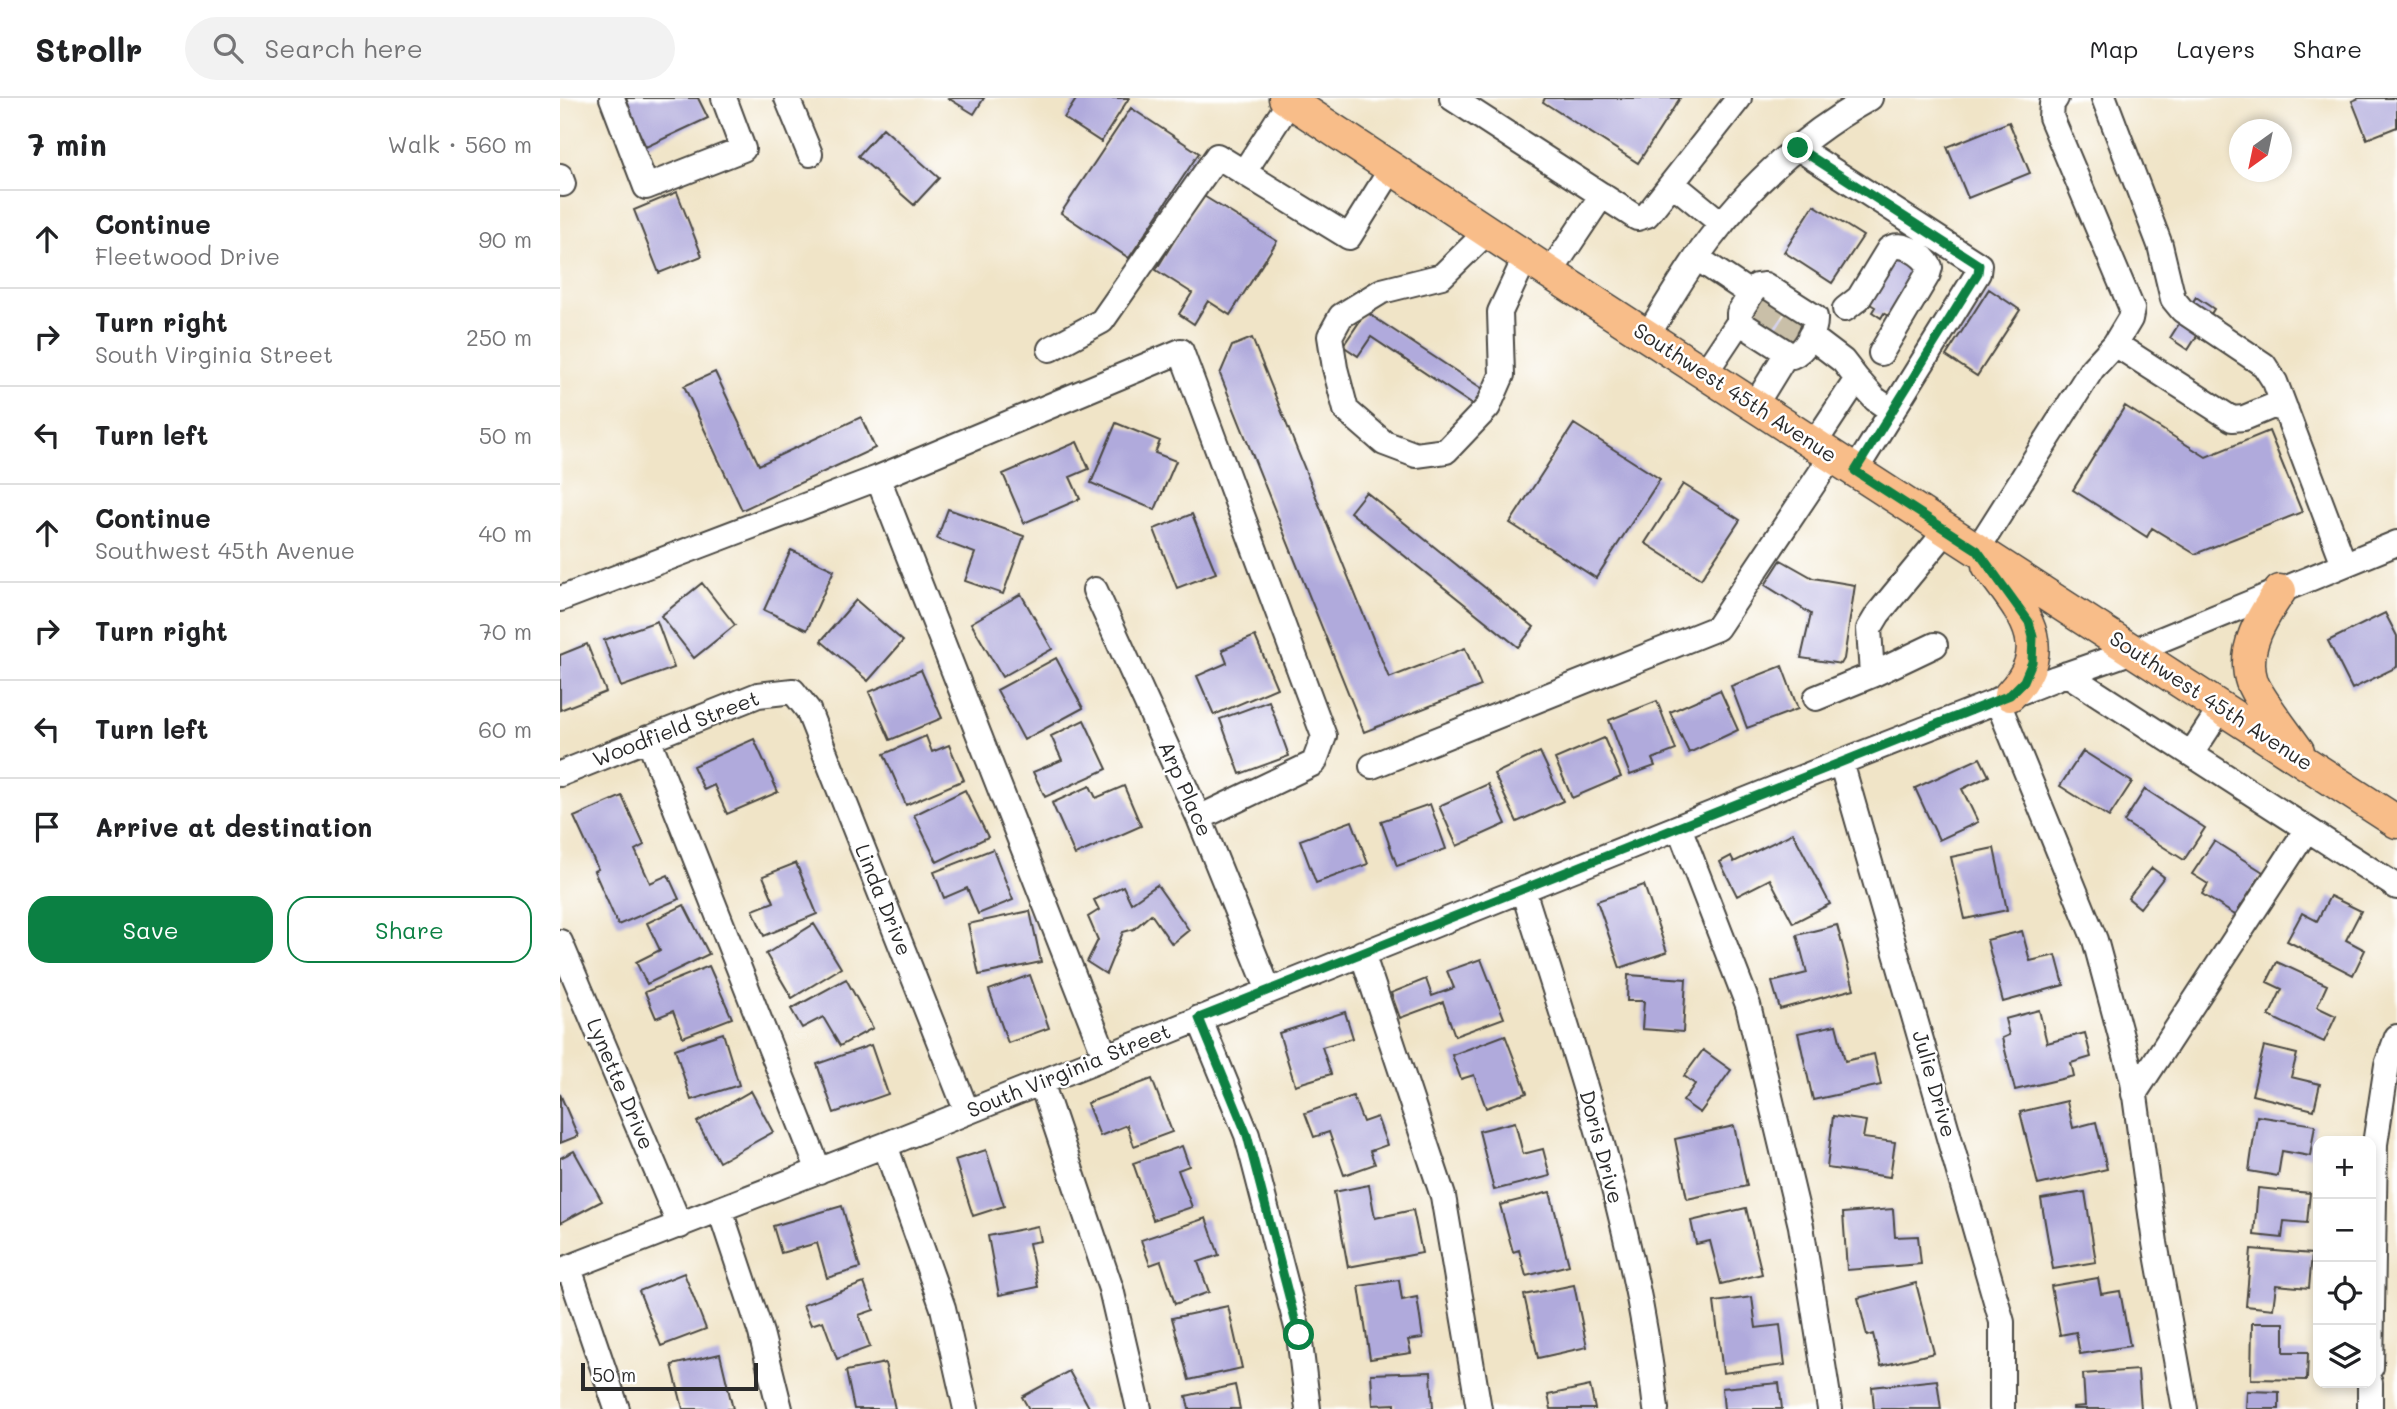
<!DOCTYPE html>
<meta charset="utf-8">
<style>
:root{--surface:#fff;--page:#f2f2f2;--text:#202124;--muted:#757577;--line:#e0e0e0;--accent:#0b8043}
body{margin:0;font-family:Mali,sans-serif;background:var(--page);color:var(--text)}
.controls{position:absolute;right:21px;bottom:21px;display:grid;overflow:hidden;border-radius:14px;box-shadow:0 4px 10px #0003}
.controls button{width:63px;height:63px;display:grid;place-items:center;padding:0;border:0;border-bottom:2px solid var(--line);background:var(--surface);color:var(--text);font:35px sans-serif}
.compass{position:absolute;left:1669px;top:21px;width:63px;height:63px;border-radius:50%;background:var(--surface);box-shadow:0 4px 10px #0003;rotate:213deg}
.scale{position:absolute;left:21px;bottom:18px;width:177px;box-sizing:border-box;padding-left:7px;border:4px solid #2b2b2b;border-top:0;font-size:19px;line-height:24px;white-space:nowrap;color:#2b2b2b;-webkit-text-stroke:5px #fff;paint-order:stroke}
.stop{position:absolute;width:21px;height:21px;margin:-16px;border:5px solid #0b8043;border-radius:50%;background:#fff}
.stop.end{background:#0b8043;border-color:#fff;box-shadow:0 2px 7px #0008}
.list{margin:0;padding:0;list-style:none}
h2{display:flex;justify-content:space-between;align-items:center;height:91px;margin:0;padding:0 28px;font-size:30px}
h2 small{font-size:23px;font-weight:400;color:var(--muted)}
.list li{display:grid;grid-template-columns:46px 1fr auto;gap:21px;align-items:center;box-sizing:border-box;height:98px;padding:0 28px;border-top:2px solid var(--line)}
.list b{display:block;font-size:26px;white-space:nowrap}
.list p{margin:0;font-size:23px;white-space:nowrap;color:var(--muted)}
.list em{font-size:23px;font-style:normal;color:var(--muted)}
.actions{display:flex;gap:14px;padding:21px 28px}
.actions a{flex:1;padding:16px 0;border:2px solid var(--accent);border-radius:21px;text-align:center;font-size:24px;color:var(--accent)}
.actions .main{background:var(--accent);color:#fff}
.icon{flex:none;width:38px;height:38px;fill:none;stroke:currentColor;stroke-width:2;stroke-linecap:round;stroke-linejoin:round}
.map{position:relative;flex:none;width:1837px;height:1311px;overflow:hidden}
header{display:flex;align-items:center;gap:42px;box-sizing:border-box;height:98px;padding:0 35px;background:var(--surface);border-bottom:2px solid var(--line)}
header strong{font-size:33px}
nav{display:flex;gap:38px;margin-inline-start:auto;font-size:24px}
.search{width:490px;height:63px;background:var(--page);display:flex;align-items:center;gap:18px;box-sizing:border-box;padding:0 24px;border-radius:38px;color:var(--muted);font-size:26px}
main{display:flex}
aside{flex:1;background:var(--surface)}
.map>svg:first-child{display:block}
.building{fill:#b0aadc}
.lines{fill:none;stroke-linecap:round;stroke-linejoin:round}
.minor-tunnel{stroke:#c9bfa8;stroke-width:24;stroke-dasharray:24 12;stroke-linecap:butt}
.minor-casing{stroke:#494742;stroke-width:28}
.major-casing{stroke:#494742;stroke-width:35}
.minor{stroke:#fff;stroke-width:24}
.major{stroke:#f8bd89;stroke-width:32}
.route{stroke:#0b8043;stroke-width:9}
.labels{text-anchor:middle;stroke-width:5;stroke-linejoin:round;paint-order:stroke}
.street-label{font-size:21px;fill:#2b2b2b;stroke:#fff}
</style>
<header>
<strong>Strollr</strong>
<div class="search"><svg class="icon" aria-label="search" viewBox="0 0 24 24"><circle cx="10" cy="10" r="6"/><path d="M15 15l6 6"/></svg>Search here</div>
<nav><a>Map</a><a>Layers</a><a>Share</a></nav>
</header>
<main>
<aside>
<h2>7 min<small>Walk · 560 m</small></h2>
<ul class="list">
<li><svg class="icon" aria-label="ahead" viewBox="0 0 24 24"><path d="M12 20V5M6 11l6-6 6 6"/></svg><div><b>Continue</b><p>Fleetwood Drive</p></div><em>90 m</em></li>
<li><svg class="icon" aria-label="right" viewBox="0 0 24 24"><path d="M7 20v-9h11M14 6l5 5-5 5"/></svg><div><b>Turn right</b><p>South Virginia Street</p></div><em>250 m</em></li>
<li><svg class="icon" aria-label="left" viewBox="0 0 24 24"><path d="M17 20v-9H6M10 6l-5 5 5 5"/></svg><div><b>Turn left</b></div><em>50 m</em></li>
<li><svg class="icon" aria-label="ahead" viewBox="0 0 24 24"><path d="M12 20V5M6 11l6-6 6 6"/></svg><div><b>Continue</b><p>Southwest 45th Avenue</p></div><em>40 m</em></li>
<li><svg class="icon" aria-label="right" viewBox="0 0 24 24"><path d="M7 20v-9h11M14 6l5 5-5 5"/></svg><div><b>Turn right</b></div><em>70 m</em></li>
<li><svg class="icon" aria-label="left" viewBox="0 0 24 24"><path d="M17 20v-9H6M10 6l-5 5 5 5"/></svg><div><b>Turn left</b></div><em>60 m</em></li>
<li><svg class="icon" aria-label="arrive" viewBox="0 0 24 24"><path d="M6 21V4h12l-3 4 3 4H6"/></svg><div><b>Arrive at destination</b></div></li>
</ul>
<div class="actions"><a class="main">Save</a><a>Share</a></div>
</aside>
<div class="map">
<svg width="1837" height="1311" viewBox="0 0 1837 1311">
<rect width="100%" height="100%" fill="#fff"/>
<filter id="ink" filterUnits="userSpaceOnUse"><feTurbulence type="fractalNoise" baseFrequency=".0143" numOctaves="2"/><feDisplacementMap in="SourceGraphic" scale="14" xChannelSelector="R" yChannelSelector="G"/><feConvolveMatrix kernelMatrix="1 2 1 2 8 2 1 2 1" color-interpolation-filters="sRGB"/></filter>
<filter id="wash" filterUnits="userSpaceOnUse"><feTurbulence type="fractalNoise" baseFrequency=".00686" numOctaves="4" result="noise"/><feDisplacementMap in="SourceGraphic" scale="28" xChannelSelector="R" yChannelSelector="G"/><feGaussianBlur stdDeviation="1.57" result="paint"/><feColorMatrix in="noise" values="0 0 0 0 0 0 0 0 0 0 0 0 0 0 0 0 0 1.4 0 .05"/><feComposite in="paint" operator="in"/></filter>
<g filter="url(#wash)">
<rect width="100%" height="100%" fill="#f0e4c7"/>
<g id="blocks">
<path class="building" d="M63,0H138L148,20L86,49Z
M388,0H424L414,16Z
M517,0H569L541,44L504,20Z
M985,0H1120L1078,65L983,4Z
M1799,0H1837V29L1807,41L1792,3Z
M571,10L639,55L569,160L501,115Z
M1449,24L1470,75L1408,100L1387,49Z
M323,30L379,80L354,107L298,58Z
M117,94L142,158L99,175L74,112Z
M642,97L717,143L670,217L648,203L634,226L619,216L632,195L596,172Z
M1254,107L1303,138L1272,185L1224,154Z
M1338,156L1363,172L1336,222L1324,215L1321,220L1312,214L1315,209L1303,202Z
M1429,191L1460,212L1417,278L1386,258Z
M1636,199L1654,211L1628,252L1610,240Z
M1202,200L1247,230L1235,248L1190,219Z
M806,214L923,291L913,307L811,239L798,258L783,248Z
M692,240L829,580L905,550L921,588L804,634L660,276L672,248Z
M155,274L199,367L301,319L315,350L182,412L124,288Z
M1565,308L1646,359L1709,333L1742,414L1635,456L1592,430L1587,439L1513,392Z
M556,325L600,343L595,355L616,363L595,412L531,385Z
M1014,326L1100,381L1036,480L950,425Z
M517,344L529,371L510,379L520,401L464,425L443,376Z
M1123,386L1180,422L1141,481L1085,445Z
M806,394L974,529L958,549L790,414Z
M388,411L464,438L443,496L405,483L415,455L377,441Z
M632,416L656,475L617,490L594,431Z
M231,452L274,472L247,532L204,512Z
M1221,462L1253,480L1295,487L1284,561L1281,566L1241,560L1251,516L1205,487Z
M142,485L175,527L134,560L101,518Z
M461,496L492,551L442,579L411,525Z
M296,502L343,543L308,583L261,543Z
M1825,515L1837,538V569L1792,591L1768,543Z
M97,523L114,570L61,589L44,542Z
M695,538L717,590L654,617L637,578L667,565L662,552Z
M27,546L46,594L0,612V557Z
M496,560L523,610L464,642L437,592Z
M1222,568L1238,611L1187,630L1171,588Z
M361,572L382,620L330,642L309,594Z
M1160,592L1178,632L1129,655L1110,614Z
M709,603L729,658L680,676L660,621Z
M1097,603L1116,652L1092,661L1095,668L1070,677L1049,622Z
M524,622L547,671L485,699L473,674L502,662L491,638Z
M366,638L372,654L389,647L404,682L346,707L324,656Z
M1044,640L1061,679L1012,700L995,661Z
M194,641L218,694L167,716L154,687L144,692L133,668Z
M1523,653L1572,684L1549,719L1500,688Z
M980,654L1003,703L957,724L934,676Z
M1420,660L1429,678L1402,691L1418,724L1379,742L1355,690Z
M928,686L946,726L897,748L879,708Z
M530,688L536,700L564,688L581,728L515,757L492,705Z
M1585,691L1645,730L1624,762L1564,724Z
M405,692L428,739L377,764L354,717Z
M62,698L84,747L75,752L90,785L108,777L119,801L58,827L34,773L38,771L14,719Z
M870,706L886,751L837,768L821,723Z
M792,723L808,766L756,785L740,742Z
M1233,735L1270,806L1233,825L1210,781L1177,798L1160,764L1171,758L1174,764Z
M1654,743L1703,774L1675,817L1642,796L1648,786L1632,776Z
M1434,750L1447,812L1405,821L1391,759Z
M433,751L453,802L418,816L407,790L384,800L374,774Z
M236,765L257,816L204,838L193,812L214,804L203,778Z
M1592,770L1604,779L1580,810L1568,800Z
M597,787L629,832L612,846L591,816L574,831L563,834L546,876L527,864L538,842L528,819L539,812L534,802L563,788L571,805Z
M1084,787L1107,854L1060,870L1037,803Z
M1770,798L1801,813L1786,842L1805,852L1793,877L1727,843L1742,815L1757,823Z
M124,807L149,856L87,886L76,864L100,852L87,825Z
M470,813L481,864L419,877L408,826Z
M254,826L281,870L232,900L206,856Z
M1277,827L1294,891L1220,911L1212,884L1247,875L1237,837Z
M1462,833L1470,863L1496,857L1504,887L1443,904L1427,842Z
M921,861L944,920L895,938L883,904L840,920L831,895L866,881L872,898L894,890L887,873Z
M1717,864L1767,887L1757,909L1776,918L1764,944L1709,918L1722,891L1707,884Z
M149,868L172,920L123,939L113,913L96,920L85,894Z
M470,877L489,930L448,945L429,892Z
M1068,877L1126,881L1123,934L1082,931L1084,903H1067Z
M286,881L313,930L280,948L263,919L242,930L231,911Z
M1479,912L1487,945L1525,935L1531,959L1511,965L1514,978L1455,992L1442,940L1449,937L1445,921Z
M785,914L793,940L762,949L771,976L735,987L719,935Z
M1276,927L1285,963L1314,956L1321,987L1253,1002L1238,935Z
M163,935L179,987L131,1002L115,951Z
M945,937L967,995L926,1010L914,977L901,981L892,957Z
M311,947L328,996L274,1015L257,966Z
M1704,948L1737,956L1731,979L1760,986L1754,1012L1692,997Z
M1143,952L1171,972L1140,1015L1123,1003L1135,986L1124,978Z
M592,981L612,1034L574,1048L567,1027L540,1038L527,1005Z
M191,993L213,1034L159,1064L137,1024Z
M0,996L18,1038L0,1045Z
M793,998L803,1024L817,1019L827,1047L810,1053L815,1066L784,1077L769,1034L754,1039L745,1015Z
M1507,1003L1513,1030L1536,1024L1547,1071L1478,1087L1460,1014Z
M1273,1018L1306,1023L1303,1040L1335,1044L1330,1079L1267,1070Z
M1697,1018L1755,1027L1750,1058L1722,1053L1718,1078L1689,1073Z
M955,1024L963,1056L983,1051L990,1078L934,1092L919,1033Z
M1174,1028L1187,1088L1127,1101L1115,1041Z
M622,1048L629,1068L618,1072L632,1109L593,1122L573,1065Z
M426,1052L444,1108L413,1118L395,1062Z
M14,1053L42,1103L0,1125V1060Z
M809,1087L815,1120L853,1112L862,1155L788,1169L774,1094Z
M1698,1090L1750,1095L1747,1125L1724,1123L1722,1140L1694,1137Z
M990,1094L1009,1167L966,1178L959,1152L953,1154L940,1107Z
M1525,1094L1536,1164L1493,1171L1481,1101Z
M282,1108L300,1170L267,1180L257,1145L221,1155L213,1128Z
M1186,1110L1202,1176L1161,1186L1150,1143L1136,1146L1131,1123Z
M1333,1111L1335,1139L1358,1138L1361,1166L1287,1172L1283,1115Z
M646,1120L659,1157L638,1164L649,1194L615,1206L601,1163L590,1167L581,1142Z
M478,1128L481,1143L469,1145L478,1189L439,1197L428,1138Z
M1691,1151L1752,1156L1749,1190L1716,1187L1713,1211L1686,1208Z
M124,1175L146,1231L101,1248L79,1193Z
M1538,1180L1541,1196L1560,1193L1570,1248L1520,1256L1516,1234L1500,1237L1491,1188Z
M839,1182L842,1202L857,1199L863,1240L848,1242L851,1255L810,1261L799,1188Z
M304,1185L314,1212L299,1217L310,1249L277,1261L263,1223L251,1227L243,1207Z
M1356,1185L1374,1255L1321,1268L1313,1236L1307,1238L1298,1200Z
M1014,1187L1027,1249L978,1260L964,1197Z
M1192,1199L1196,1230L1220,1227L1225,1267L1163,1275L1154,1204Z
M668,1208L682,1270L629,1282L612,1220Z
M1692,1225H1724V1254H1748L1747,1282L1691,1281Z
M160,1256L173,1311H123L112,1267Z
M325,1265L335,1311H294L286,1273Z
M1578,1272L1581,1311H1513V1309L1525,1308L1523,1276Z
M509,1273L530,1311H469L462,1299Z
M871,1274L873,1311H835V1306L813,1307L811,1276Z
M1377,1282L1381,1311H1314L1312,1289Z
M1219,1285L1222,1311H1164L1162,1290Z
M675,1287L680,1311H629L626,1298Z
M1030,1288L1035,1311H991L988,1297Z
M1687,1293L1719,1294V1311H1686Z"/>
</g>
</g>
<g filter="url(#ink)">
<use href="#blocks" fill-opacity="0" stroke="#494742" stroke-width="2"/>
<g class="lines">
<path class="minor-tunnel" d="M1201,226L1214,208
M1224,241L1236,222"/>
<defs>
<path id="minor" d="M52,0L86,89L183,51L164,0
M227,0L250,56
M892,0L1077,120L1087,117L1179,0
M1496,0L1492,6L1491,19L1572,211L1570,221L1555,246
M1544,0L1600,147L1613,201L1622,212L1704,267L1715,284L1784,466
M1238,50L1419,167L1418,175L1295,373
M684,74L730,3
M0,78L3,86
M1112,85L1162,126
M928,133L882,178L822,193L781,218L770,238L775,270L786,312L824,345L856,357L886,353L928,309L942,277L940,214L966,158
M1137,160L1191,196L1197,188L1205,187L1255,219C1256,233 1245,253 1232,258L1179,224V215L1191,196
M990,175L1042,97
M1285,211L1299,200L1329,151C1341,142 1363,156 1370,169L1368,176L1321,255
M1087,238C1107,206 1126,173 1149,142C1192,85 1247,35 1310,0
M1250,238L1283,263L1297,281L1254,346
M490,251L542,223L657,58L789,139L832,70
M1145,275L1179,224
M1297,281L1315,301L1332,313
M1195,307L1227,255
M318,380L545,958
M1417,452L1532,271L1555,246L1672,321L1684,320L1713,308L1726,312
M535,492L639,720L709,893
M0,501L318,380L621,253L764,638L754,665L639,720
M1375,547L1312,577L1309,531L1318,516L1387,432
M1507,576L1837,789
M1256,600L1312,577
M1437,602L1535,842L1573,983L1595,1145L1625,1311
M88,640L259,1073
M1631,656L1661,610
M1281,664L1442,1224V1311
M812,668L1157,530L1272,358
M0,676L198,597L233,593L248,612L407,1014
M1119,729L1188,907L1241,1128L1270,1311
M963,792C1017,962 1077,1133 1096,1311
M0,844L120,1128
M802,855L883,1098L919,1311
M639,920L687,1037L739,1237L748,1311
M481,984L551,1191L579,1311
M1574,996L1747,731
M325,1047L383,1210L406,1311
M160,1112L201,1235L220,1311
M9,1170L57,1311
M0,1173L325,1047L1281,664L1496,580L1573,553L1837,445
M1811,1269L1815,1046L1827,967L1837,939
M1810,1311V1285"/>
<path id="major" d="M725,0L990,175L1837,724
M1428,467C1460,512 1498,547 1450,597
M1720,493C1702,519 1681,551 1692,584C1697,599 1727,637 1738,653"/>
</defs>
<use href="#minor" class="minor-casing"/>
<use href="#major" class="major-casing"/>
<use href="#minor" class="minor"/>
<use href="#major" class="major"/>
</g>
</g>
<g class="lines" filter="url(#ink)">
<path class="route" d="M739,1237L687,1037L639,920L1450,597L1464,583L1472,564L1473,539L1469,524L1417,452L1295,373L1418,175L1419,167L1238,50"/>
</g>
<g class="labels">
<g class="street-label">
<text transform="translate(1175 295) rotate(33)" y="7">Southwest 45th Avenue</text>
<text transform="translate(1651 603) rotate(33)" y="7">Southwest 45th Avenue</text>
<text transform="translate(116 631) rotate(-21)" y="7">Woodfield Street</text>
<text transform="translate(625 691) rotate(66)" y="7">Arp Place</text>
<text transform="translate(323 802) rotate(68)" y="7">Linda Drive</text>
<text transform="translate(509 973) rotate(-22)" y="7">South Virginia Street</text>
<text transform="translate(60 986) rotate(67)" y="7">Lynette Drive</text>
<text transform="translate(1374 986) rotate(74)" y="7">Julie Drive</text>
<text transform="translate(1041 1049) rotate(75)" y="7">Doris Drive</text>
</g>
</g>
</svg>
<div class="controls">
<button>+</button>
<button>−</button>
<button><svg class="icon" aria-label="locate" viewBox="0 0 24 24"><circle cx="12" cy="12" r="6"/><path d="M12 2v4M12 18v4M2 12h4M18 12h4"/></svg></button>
<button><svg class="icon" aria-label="layers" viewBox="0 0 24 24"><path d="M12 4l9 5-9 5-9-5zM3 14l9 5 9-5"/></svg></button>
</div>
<svg class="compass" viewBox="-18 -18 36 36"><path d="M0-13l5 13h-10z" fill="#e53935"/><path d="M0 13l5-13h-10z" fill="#757577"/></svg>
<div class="scale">50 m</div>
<div class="stop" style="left:739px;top:1237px"></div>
<div class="stop end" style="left:1238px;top:50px"></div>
</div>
</main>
